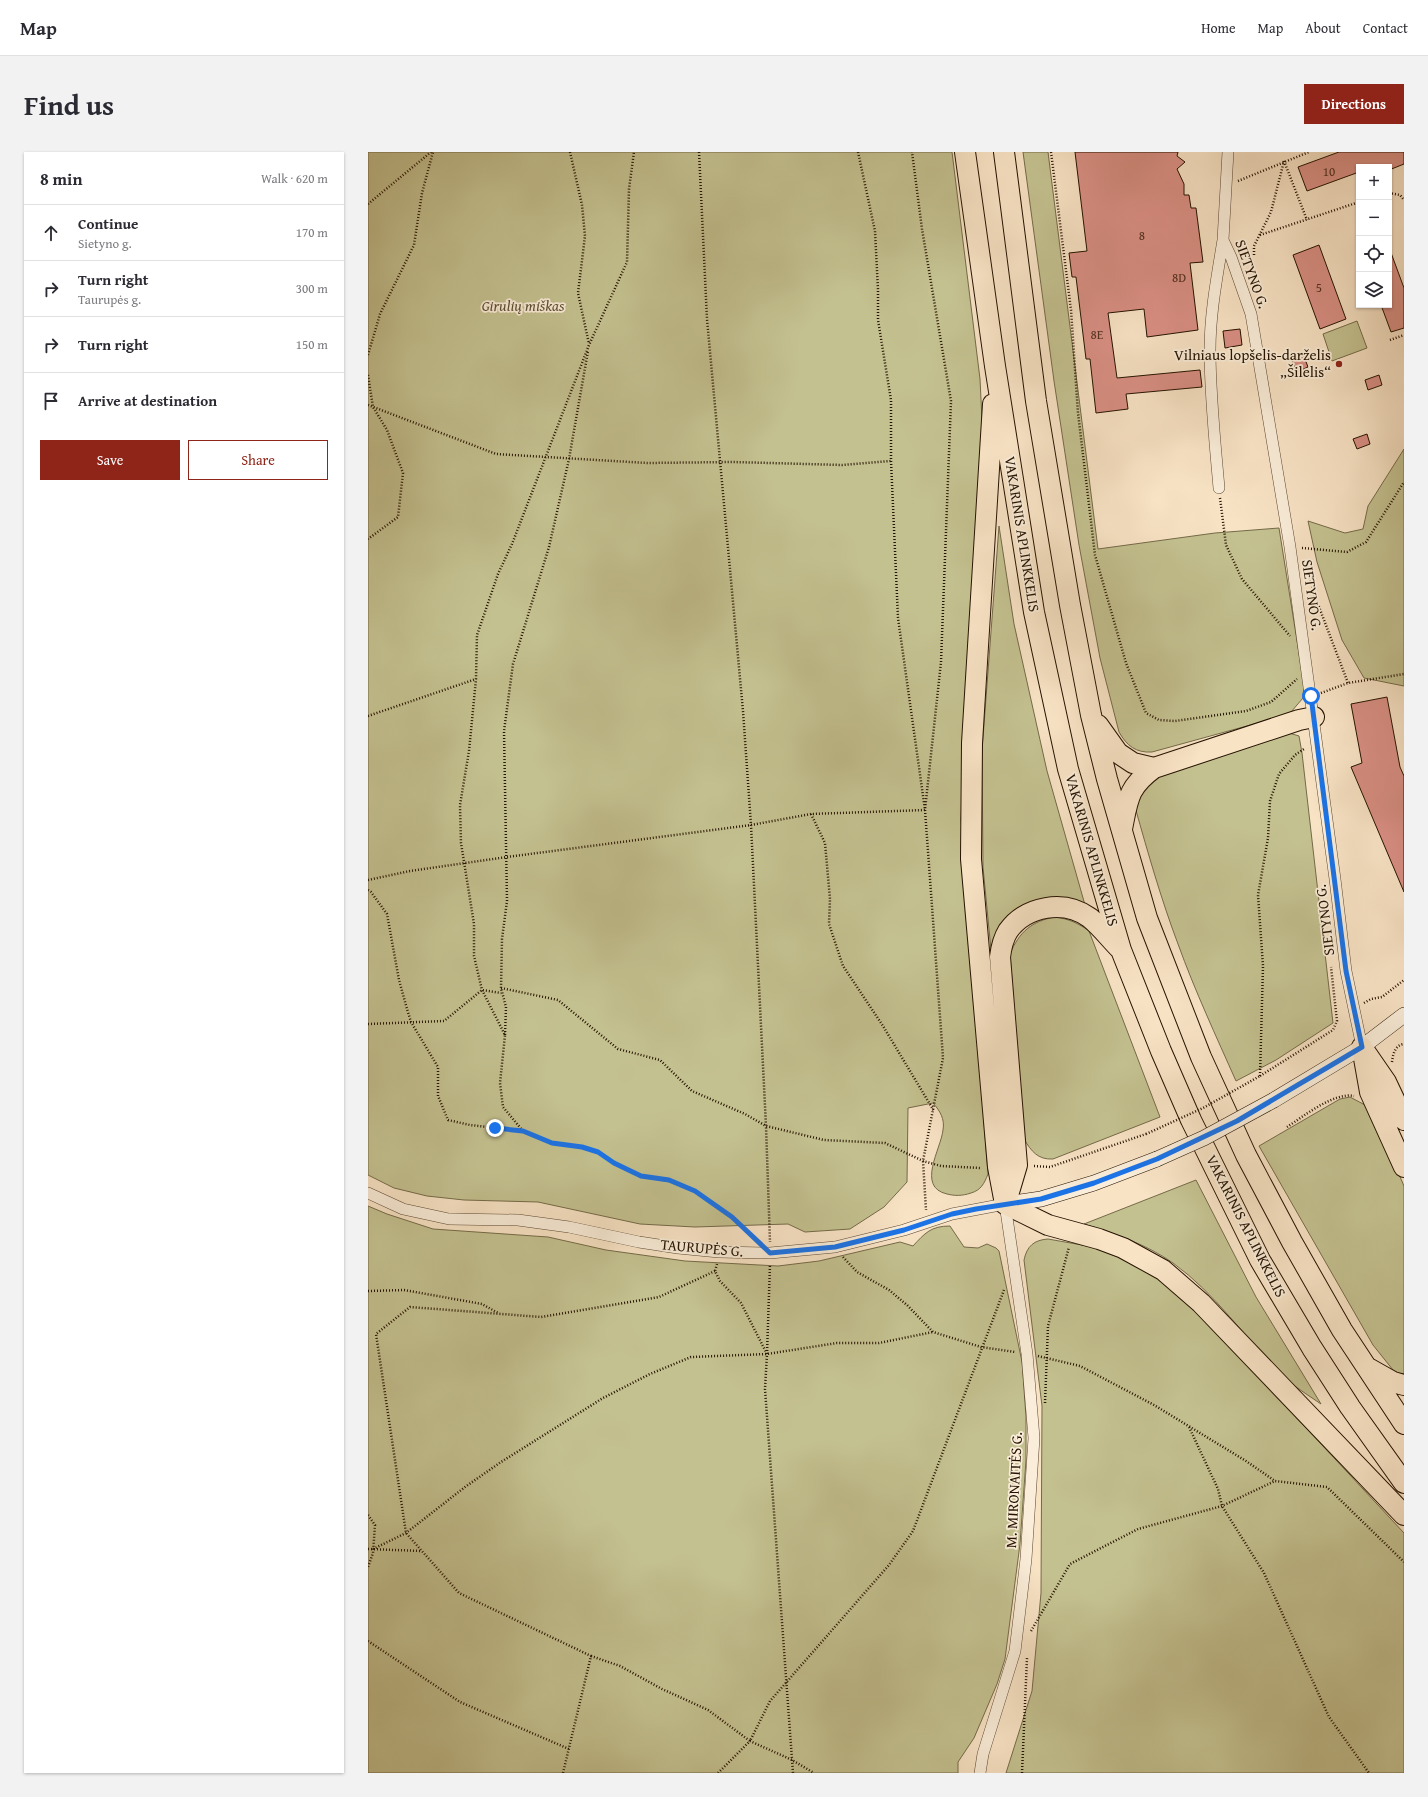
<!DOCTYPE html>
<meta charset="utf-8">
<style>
:root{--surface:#fff;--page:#f2f2f3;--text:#2b2b33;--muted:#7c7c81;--line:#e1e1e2;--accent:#8f2418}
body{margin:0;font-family:"Gentium Book Plus",serif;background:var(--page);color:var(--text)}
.controls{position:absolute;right:12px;top:12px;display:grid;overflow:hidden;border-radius:0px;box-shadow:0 1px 3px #0004}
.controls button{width:36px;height:36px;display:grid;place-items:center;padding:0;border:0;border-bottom:1px solid var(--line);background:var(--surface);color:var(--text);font:20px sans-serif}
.stop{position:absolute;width:12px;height:12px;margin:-9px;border:3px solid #1a73e8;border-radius:50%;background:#fff}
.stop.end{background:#1a73e8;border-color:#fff;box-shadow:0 1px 4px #0008}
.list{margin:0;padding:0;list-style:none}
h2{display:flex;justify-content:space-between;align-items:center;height:52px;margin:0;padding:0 16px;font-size:17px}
h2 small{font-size:13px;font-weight:400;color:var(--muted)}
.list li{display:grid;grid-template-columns:26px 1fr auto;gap:12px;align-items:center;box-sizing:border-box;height:56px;padding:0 16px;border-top:1px solid var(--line)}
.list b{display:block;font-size:15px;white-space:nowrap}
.list p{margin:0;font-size:13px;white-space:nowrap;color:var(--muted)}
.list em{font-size:13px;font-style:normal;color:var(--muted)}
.actions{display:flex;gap:8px;padding:12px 16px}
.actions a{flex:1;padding:9px 0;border:1px solid var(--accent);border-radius:0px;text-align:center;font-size:14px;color:var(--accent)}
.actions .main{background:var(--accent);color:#fff}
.icon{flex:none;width:22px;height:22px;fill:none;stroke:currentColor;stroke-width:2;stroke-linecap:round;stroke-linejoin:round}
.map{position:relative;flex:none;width:1036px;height:1621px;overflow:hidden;border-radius:0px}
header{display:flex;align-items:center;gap:24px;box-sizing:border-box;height:56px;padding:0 20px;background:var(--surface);border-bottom:1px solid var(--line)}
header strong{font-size:19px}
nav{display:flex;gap:22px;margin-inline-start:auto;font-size:14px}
.intro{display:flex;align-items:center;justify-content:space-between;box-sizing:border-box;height:96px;padding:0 24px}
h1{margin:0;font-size:28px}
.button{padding:10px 18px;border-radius:0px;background:var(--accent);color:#fff;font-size:14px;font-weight:700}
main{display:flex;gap:24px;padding:0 24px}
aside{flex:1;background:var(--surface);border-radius:0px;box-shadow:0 1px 3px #0004}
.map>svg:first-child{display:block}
.green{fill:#c4c190;stroke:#746a48}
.building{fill:#d98f84;stroke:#251200}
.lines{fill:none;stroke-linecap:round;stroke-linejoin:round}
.street-casing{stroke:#5a4631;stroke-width:12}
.secondary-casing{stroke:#251200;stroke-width:16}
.highway-casing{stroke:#251200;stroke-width:22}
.path{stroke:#251200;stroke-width:2.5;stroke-dasharray:1 2;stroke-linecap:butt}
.street{stroke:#faedd9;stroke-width:11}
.secondary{stroke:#faedd9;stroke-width:15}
.highway{stroke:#f8e3c5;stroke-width:20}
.secondary-bridge-casing{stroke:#251200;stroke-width:16;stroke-linecap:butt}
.path-bridge{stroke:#251200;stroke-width:2.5;stroke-dasharray:1 2;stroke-linecap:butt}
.secondary-bridge{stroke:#faedd9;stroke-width:15}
.route{stroke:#1a73e8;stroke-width:5}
.poi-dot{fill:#8f2418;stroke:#faedd9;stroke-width:1.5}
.labels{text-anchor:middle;stroke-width:3.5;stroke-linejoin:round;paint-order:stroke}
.number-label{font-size:13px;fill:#523121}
.street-label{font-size:15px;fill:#251200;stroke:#faedd9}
.park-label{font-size:15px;font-style:italic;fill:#5d4f32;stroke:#faedd9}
.poi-label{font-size:15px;fill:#251200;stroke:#faedd9;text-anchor:end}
</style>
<header>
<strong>Map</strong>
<nav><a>Home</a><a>Map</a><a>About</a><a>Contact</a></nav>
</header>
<div class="intro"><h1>Find us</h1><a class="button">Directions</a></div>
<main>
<aside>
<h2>8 min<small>Walk · 620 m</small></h2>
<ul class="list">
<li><svg class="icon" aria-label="ahead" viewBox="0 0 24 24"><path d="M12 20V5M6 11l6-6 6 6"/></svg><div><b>Continue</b><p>Sietyno g.</p></div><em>170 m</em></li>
<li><svg class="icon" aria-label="right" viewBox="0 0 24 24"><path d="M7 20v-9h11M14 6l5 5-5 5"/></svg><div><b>Turn right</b><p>Taurupės g.</p></div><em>300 m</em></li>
<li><svg class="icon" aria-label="right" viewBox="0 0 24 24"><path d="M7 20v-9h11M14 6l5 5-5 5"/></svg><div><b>Turn right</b></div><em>150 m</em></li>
<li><svg class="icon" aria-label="arrive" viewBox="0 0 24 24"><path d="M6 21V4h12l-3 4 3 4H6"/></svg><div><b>Arrive at destination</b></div></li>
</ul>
<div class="actions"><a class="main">Save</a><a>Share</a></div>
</aside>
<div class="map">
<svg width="1036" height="1621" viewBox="0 0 1036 1621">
<rect width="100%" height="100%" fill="#f8e3c5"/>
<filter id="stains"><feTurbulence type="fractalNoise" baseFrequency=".005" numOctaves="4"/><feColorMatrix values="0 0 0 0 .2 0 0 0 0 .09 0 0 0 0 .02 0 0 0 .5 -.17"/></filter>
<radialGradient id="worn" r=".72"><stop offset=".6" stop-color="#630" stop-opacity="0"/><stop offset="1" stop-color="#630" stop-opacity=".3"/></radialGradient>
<path class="green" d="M0,0H584L612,227L615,288L593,667L620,1022C616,1032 613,1038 603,1041C594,1044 587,1044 579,1042C548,1035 573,997 575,978C577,967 572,959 565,951L540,956L539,1030L516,1055L482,1077L437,1080L420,1072L327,1075L272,1072L170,1050L96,1048L59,1044L26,1036L0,1023Z
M655,0H680L730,397L847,381L911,376L936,533L935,546L923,560L908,566L784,600C768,601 759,594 751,580L732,506L711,393L686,229Z
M989,169L999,196L964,209L955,182Z
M1036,297V534L996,526L974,488L949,410L940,369L977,381L995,377L1000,354Z
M631,374L646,472L679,619L717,753L692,746L623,798L615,715L614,599Z
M921,581L931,584L934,601L965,871L908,908L868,929C848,884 827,839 810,792C793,747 780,701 767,655L768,645L788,625Z
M687,765C701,767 710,771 721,779L792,965L685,1007C670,1008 663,999 656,987L642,802C651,780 664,769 687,765Z
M982,945L997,953L1003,958L1036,1034V1224L1025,1218L1005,1193L891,994L972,947Z
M828,1028L888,1145L953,1252C940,1243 925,1234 914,1223C877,1186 847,1141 805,1111C778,1092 747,1082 716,1072Z
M0,1054L19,1062L65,1077L180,1085L238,1098L317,1109L410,1114L451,1109L532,1090L545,1094C557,1081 563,1074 582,1074L596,1095L610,1096L619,1092L628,1096L631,1099L654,1210L658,1265V1308L652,1392L637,1507L629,1532L606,1586L590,1610V1621H0Z
M680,1087L731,1096L764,1108L788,1123L830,1160L1036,1381V1621H638L664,1539L673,1441L674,1254L656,1108C659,1094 666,1088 680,1087Z"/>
<path class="building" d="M707,0H810L809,4L817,10L809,17L816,32V43H821L823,56H828L835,110L822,111L830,178L779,185L776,157L740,161L749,226L832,218L834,235L758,242L760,257L728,261L722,207H718L708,125H704L701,101L719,99Z
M971,0H1036V12L1021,18V15H991V20L939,39L930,15Z
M951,93L978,167L952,177L925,103Z
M1021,98H1022L1036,136V176L1023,180L1013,153H1021Z
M872,177L874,193L857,196L855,179Z
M935,202L940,215L929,220L923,207Z
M1011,223L1014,233L1000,238L997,228Z
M999,282L1002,292L989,297L985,287Z
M1019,545L1032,615L1036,624V740L983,615L994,611L983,552Z"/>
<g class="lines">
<defs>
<path id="street" d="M860,0L855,88L863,105L883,162L922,395L967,727L978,819L994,895
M851,336C847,290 842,244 842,198C842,161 849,125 855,88
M0,1041L35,1057L81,1067L150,1068L201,1075L271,1090L310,1096L351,1100L402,1101L467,1095L536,1078L584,1062L637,1052L659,1202L666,1286L658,1407L647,1499L615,1602L612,1621"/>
<path id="secondary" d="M906,948L994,895L1036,863
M637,1052L673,1047L726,1031L789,1007"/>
<path id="highway" d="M597,0L627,214L666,460L700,617L753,798L793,899L823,968L892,1108L944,1196L982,1255L1036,1331
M636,0L668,249L702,453L723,563L739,627L779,766L833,905L878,1003L924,1090L974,1178L1036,1272
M625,252L604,591L603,707L630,1015L637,1052
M730,573L750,601L765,611L786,616
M754,677C760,647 760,635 786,616L931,568L946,565
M994,895L1002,940L1036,1015
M998,901L1018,930L1036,968
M638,1050L649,1013L632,805C633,797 635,787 640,779C658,754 696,747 722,766C733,775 742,787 752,797
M637,1052L680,1073L731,1087L755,1096L795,1118L833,1151L1036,1363
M1002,1217L1025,1230L1036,1233"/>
</defs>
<use href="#street" class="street-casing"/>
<use href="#secondary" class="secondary-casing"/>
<use href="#highway" class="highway-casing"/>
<path class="path" d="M202,0L214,53L217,84L210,141L221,192
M331,0L339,167L375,559L383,673L398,974L402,1090
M490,0L507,79L510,138V168L523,248V309L530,466L557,658L575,906L555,1009L558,1058
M683,0L703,158L710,261L727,403L758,511L778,561L791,568L807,569L878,559L903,550L929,527
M916,9L939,68
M870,29L941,0
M1021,41L1032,43L1036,48
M0,52L63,0
M892,83L991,50
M886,103V94L903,60L916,9
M1022,188L1036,183
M0,203L12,162L46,93L54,41L65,0
M0,223L5,255L19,278L35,321L30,365L0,387
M0,253L128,302L279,311L365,310L474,313L523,309
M852,346L858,393L874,427L922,484
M934,396L979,400L998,390L1036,330
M939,417L948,447L980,531
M953,541L980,531L1036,522
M0,564L108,527
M443,662L457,691L462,747L461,772L475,814L515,874L566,959
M0,728L42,719L139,705L383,673L443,662L557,658L573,510L583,249L554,77L544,0
M0,738L3,740L19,762L31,828L39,857L43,870L70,915V944L80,968L102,973L155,979L184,991L213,995L230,1000L246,1011L273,1024L301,1029L327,1039L364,1065L388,1088
M133,836L190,848L250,897L292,908L324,939L377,962L398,974L456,988L517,991L555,1009L573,1014L613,1016
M996,851L1003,847L1014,845L1036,828
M0,872L76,869L114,838L133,841
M137,883L138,855L133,836L134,787L139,749L136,579L145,512L181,395L201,307L220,199
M1024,910C1025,902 1027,893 1036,892
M892,924L965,878L969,869L963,815
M892,924L895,814L890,743L900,686L902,649L911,622L927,603L936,597
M919,975C936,964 966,940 986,944
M155,979L135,955L132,931L137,883L114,838L106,804V772L93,691L92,653L101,599L108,527L109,483L130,422L144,392L221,193L259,110L261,37L266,0
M666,1014L682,1015L778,982
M475,1105L489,1120L521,1138L539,1153L565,1180L613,1195L647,1200
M349,1112L347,1119L352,1129L373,1151L399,1202L397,1237L425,1621
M0,1139L36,1138L114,1152L130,1161
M399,1202L402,1112
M670,1204L712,1214L786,1253L878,1309L907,1329L959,1335L1036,1410
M677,1251L680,1174L701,1095
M821,1275L850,1337L854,1354L896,1421L961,1565L1001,1621
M0,1363L7,1373L5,1401L0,1415
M0,1397L54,1399
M5,1397L38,1381L97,1335L133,1310L235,1246L282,1222L323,1205L399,1202L469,1191H511L565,1180
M663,1479L702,1412L770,1377L854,1354L907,1329
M0,1489L92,1550L201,1597
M223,1504L252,1514L294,1537L340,1558L382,1589L402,1549L521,1413L545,1379L636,1138
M195,1621L223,1504L91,1441L38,1381L8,1182L42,1155L173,1165L291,1145L347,1119
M350,1621L382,1589L424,1608L446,1621
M654,1621L659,1506"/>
<use href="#street" class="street"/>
<use href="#secondary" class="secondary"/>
<use href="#highway" class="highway"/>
<defs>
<path id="secondary-bridge" d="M789,1007L836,986L906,948"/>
</defs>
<use href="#secondary-bridge" class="secondary-bridge-casing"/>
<path class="path-bridge" d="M778,982L835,956L892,924"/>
<use href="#secondary-bridge" class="secondary-bridge"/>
</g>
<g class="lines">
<path class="route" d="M127,976L155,979L184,991L214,995L230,1000L246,1011L273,1024L301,1028L327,1039L364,1065L402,1101L467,1095L536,1078L584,1062L608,1057L673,1047L726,1031L789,1007L869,969L994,895L978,819L943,544"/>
</g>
<circle class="poi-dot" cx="971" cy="212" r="4"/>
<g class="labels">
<g class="number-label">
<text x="961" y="24">10</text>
<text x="774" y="88">8</text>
<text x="811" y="130">8D</text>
<text x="951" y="140">5</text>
<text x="729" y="187">8E</text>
</g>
<g class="street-label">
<text transform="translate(884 122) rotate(70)" y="5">SIETYNO G.</text>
<text transform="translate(654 382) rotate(81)" y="5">VAKARINIS APLINKKELIS</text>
<text transform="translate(944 443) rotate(82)" y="5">SIETYNO G.</text>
<text transform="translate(724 698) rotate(74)" y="5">VAKARINIS APLINKKELIS</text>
<text transform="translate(957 768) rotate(-97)" y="5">SIETYNO G.</text>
<text transform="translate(878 1074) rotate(63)" y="5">VAKARINIS APLINKKELIS</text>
<text transform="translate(334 1096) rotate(5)" y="5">TAURUPĖS G.</text>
<text transform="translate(646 1338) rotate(-87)" y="5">M. MIRONAITĖS G.</text>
</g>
<g class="park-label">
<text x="155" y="159">Girulių miškas</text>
</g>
<g class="poi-label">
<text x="963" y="208">Vilniaus lopšelis-darželis<tspan x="963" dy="17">„Šilelis“</tspan></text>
</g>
</g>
<rect width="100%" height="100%" filter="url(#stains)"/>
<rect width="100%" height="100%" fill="url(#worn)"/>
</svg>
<div class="controls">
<button>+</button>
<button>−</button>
<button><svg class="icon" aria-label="locate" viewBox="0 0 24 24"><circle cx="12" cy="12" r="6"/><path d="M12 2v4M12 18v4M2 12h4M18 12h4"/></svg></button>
<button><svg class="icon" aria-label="layers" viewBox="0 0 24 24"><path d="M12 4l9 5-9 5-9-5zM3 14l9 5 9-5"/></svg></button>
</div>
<div class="stop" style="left:943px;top:544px"></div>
<div class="stop end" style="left:127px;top:976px"></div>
</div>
</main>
